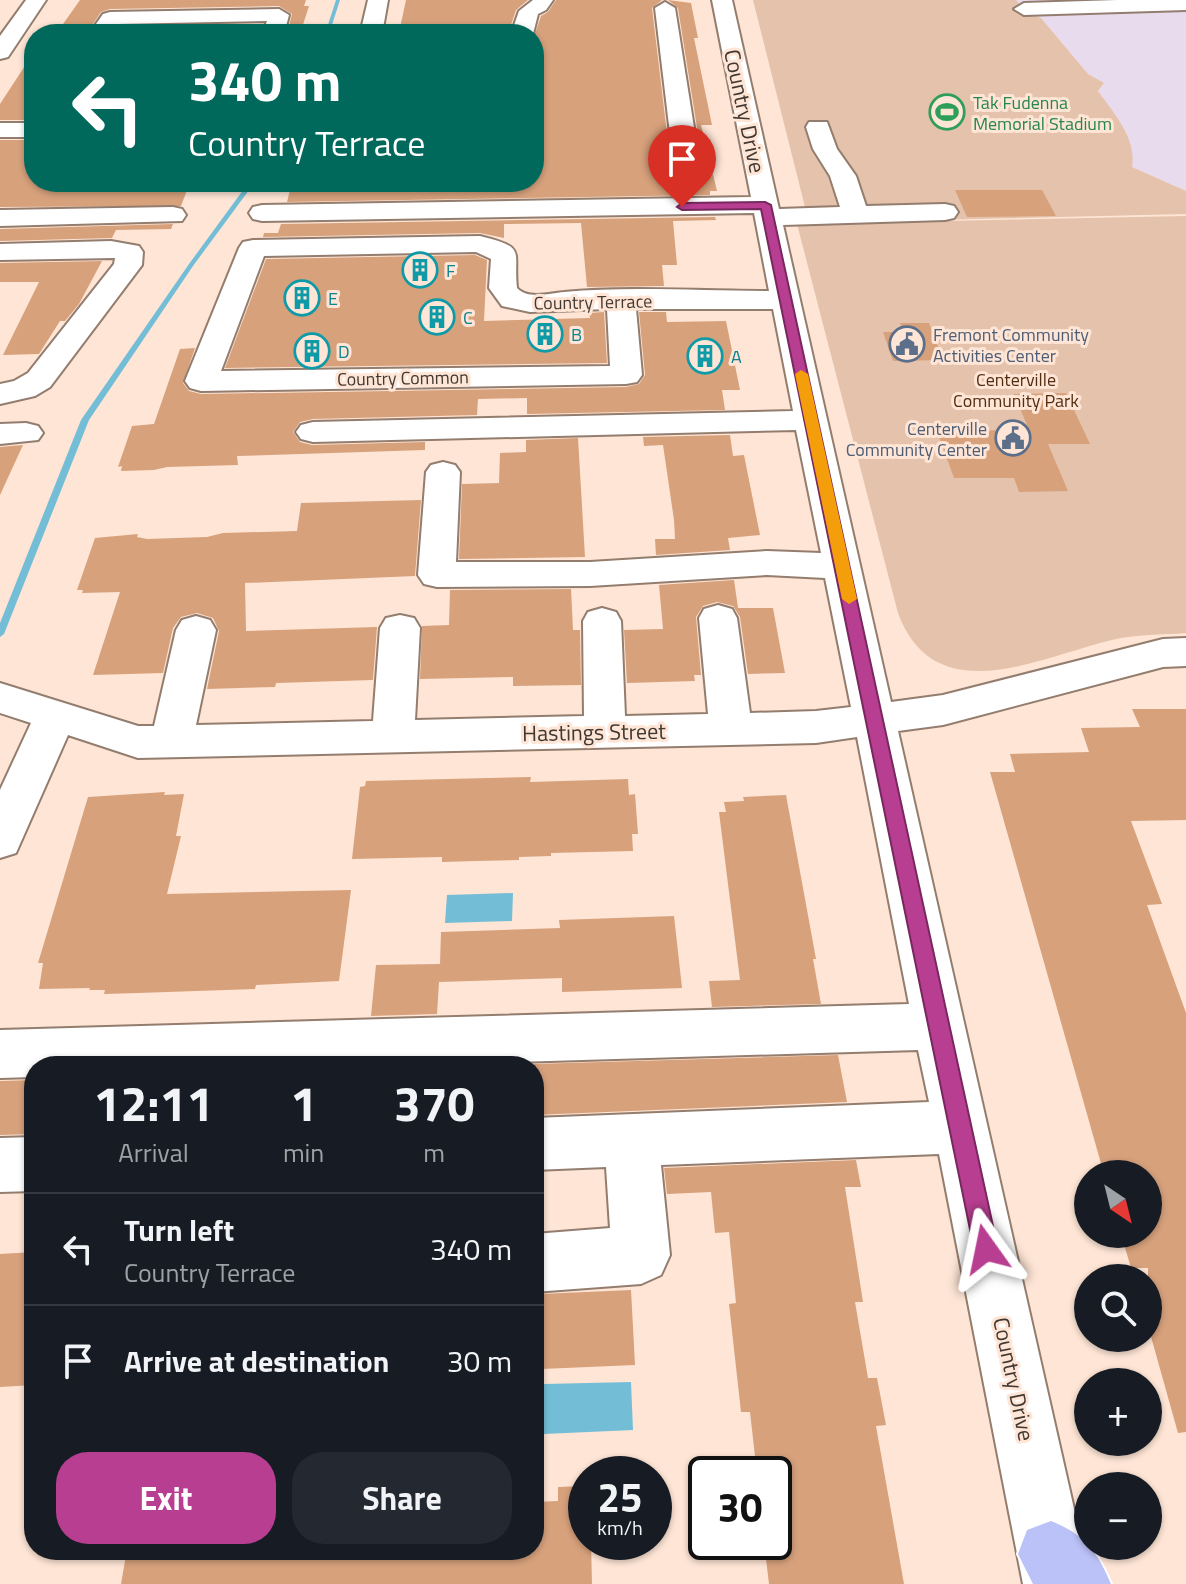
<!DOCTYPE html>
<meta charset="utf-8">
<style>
:root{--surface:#171b24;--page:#242831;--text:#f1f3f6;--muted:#9ea1a6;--line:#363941;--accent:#b83e91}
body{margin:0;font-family:"Titillium Web",sans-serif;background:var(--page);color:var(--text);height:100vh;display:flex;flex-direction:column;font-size:30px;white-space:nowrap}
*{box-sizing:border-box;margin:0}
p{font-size:26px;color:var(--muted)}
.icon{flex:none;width:44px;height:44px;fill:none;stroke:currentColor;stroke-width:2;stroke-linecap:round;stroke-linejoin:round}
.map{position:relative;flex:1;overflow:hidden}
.panel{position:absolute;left:24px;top:1056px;width:520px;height:504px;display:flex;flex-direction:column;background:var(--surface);border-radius:32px;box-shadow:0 2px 6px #0004}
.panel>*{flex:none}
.top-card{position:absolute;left:24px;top:24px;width:520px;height:168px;border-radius:32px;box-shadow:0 2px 6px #0004;background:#00695c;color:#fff;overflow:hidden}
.needle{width:52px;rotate:145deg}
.buttons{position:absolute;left:1074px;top:1160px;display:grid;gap:16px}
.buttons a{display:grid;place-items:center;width:88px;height:88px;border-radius:50%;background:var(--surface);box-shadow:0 2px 6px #0004;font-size:40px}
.speed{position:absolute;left:568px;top:1456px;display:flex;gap:16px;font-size:40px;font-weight:700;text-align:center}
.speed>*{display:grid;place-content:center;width:104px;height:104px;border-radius:50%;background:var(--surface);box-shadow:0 2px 6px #0004;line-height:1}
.speed small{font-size:20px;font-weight:400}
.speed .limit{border:4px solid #111;border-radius:12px;background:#fff;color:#111}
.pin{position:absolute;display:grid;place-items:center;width:68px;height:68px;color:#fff;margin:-82px -34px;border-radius:50% 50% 50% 0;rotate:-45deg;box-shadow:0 0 8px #0007}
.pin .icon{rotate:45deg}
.me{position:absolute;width:88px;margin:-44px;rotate:348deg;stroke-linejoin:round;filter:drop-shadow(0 0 6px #0008)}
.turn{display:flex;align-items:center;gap:28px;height:168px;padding:0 32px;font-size:36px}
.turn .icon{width:104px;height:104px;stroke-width:2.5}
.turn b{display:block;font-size:56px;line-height:68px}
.eta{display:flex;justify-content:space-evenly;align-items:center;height:136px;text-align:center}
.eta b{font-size:48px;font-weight:700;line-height:56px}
.button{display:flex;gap:16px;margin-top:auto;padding:16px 32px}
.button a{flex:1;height:92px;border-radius:32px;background:var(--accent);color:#fff;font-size:32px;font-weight:700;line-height:92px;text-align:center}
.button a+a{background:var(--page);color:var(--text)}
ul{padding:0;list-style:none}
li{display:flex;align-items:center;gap:24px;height:112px;padding:0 32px;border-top:2px solid var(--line)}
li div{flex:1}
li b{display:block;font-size:30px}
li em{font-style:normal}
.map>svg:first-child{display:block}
</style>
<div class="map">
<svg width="1186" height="1584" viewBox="0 0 1186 1584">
<rect width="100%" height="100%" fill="#fee5d5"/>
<path fill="#e9dbee" d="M 1016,0 L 1186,0 L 1186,191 L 1132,167 L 1127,134 L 1098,91 L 1104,84 L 1088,74 L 1041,18 L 1028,14 Z"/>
<path fill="#e5c2ab" d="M 753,0 L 1016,0 L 1028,14 L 1041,18 L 1088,74 L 1104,83 L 1098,91 C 1114,114 1137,138 1132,167 L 1186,191 L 1186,214 L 809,223 Z
M 1186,216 L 1186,633 C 1162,635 1136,634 1112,640 C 1040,657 935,713 898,613 L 797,224 Z"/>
<path fill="#73bed6" d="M 513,893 L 512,921 L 445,923 L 447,895 Z
M 631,1382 L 633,1430 L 544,1434 L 544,1384 Z"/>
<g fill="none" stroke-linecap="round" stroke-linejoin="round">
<path fill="#73bed6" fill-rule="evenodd" d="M 336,0 L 340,0 L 329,34 L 325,34 Z
M 249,182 L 255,182 L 193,266 L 89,420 L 4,634 L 0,637 L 0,623 L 81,420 L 189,264 Z"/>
</g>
<path fill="#d7a17c" d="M 80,0 L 306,0 L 304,6 L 309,6 L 300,34 L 287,34 L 292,14 L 279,6 L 110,9 L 101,12 L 86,34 L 56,34 Z
M 406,0 L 528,0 L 516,10 L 508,34 L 491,34 L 492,28 L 400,28 Z
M 556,0 L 662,0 L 652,8 L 670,159 L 677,167 L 695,167 L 702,159 L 678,8 L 668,0 L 691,3 L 698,38 L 694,38 L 712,125 L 701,125 L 717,191 L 710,191 L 710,195 L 287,202 L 292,182 L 534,182 L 534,37 L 541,16 L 548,12 Z
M 263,24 L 259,34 L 114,34 L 119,27 Z
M 34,52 L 34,120 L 0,120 L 0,104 Z
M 0,140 L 34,140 L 34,182 L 190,182 L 181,206 L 0,207 Z
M 955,190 L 1042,190 L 1056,216 L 967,217 Z
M 715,217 L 716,220 L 673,221 L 677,265 L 662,265 L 664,286 L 587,287 L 581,223 L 504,224 L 504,238 L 480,233 L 263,237 L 264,233 L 278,233 L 281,224 Z
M 173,224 L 171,229 L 116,230 L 112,238 L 0,241 L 0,229 Z
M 475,255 L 487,260 L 484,321 L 590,318 L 589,313 L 604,312 L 607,363 L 225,368 L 266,259 Z
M 102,261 L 79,304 L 65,321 L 60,321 L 39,354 L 3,355 L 39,282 L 0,282 L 0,263 Z
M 639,312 L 666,312 L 667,322 L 726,321 L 740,390 L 722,390 L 725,410 L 527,414 L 527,398 L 478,399 L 477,415 L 313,419 L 300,422 L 293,432 L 300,442 L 312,445 L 425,442 L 425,450 L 237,456 L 238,465 L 167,467 L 154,470 L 121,471 L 122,466 L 118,467 L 132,426 L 154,424 L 180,349 L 195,348 L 183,383 L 189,391 L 201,394 L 626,387 L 639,384 L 645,375 Z
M 900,323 L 929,323 L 943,360 L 893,361 L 883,332 L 903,332 Z
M 1066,393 L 1090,444 L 1048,444 L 1068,491 L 1019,492 L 1014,478 L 954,478 L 937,431 L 1029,430 L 1014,394 Z
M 730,435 L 733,456 L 744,455 L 760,535 L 728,538 L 730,550 L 656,555 L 655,539 L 675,539 L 674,520 L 663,445 L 644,446 L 643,437 Z
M 578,438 L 585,557 L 459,559 L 462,484 L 499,483 L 500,453 L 526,452 L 526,440 Z
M 23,445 L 0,495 L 0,447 Z
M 421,500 L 415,576 L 245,583 L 246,631 L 377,627 L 373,680 L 276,683 L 275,687 L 207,689 L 219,631 L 213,618 L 197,613 L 181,617 L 173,628 L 163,673 L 93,675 L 120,592 L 82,593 L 83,590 L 77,590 L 95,538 L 138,534 L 137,537 L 147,539 L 207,537 L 223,533 L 297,531 L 301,503 Z
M 734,580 L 738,608 L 773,608 L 785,673 L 748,674 L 740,617 L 733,606 L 717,602 L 703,606 L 696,617 L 701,675 L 694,675 L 695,681 L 627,683 L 624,630 L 663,629 L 659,585 Z
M 571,589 L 573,630 L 580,630 L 581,685 L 513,686 L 513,677 L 420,679 L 422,626 L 449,625 L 450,590 Z
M 1132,709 L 1186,709 L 1186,820 L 1131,821 L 1162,904 L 1147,905 L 1186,1013 L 1186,1432 L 1178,1433 L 1148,1326 L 1148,1268 L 1131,1268 L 1121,1234 L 1148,1234 L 1148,1174 L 1104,1174 L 990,772 L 1015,772 L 1010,754 L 1089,752 L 1081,728 L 1140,727 Z
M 531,777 L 530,782 L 628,779 L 629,795 L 635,794 L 638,834 L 632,834 L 633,851 L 551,853 L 551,856 L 519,857 L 519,860 L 476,861 L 442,862 L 442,857 L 352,859 L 360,787 L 365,786 L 366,781 Z
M 165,792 L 164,795 L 184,794 L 176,836 L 181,836 L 167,894 L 351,890 L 339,981 L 256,985 L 255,989 L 138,993 L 104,994 L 105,990 L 89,990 L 90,988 L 39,989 L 43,963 L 38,963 L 88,797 Z
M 786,795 L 816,959 L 813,959 L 821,1004 L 712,1007 L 709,981 L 740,980 L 719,812 L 726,812 L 724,802 L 744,801 L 743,797 Z
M 674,916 L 682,988 L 562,992 L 562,978 L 439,982 L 437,1014 L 371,1016 L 376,965 L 440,964 L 441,932 L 560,928 L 559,920 Z
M 838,1055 L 847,1102 L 534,1115 L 534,1064 Z
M 34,1080 L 34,1134 L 0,1135 L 0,1081 Z
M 856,1160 L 861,1187 L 845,1187 L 863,1302 L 855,1302 L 868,1378 L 877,1378 L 886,1425 L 876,1426 L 904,1584 L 769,1584 L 764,1542 L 774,1542 L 774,1474 L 757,1474 L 750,1412 L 741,1412 L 729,1304 L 736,1303 L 729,1232 L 715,1233 L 711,1192 L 667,1194 L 664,1168 Z
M 34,1252 L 34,1385 L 0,1387 L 0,1254 Z
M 631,1290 L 635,1365 L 541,1369 L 541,1294 Z
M 583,1486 L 584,1535 L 586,1542 L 591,1542 L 592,1584 L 121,1584 L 126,1555 L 133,1555 L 134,1550 L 534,1550 L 534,1502 L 558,1501 L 558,1487 Z"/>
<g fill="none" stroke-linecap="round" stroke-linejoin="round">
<defs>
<path id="minor" d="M 26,0 L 46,0 L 8,57 L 0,59 L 0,36 Z
M 368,0 L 388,0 L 382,34 L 360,34 Z
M 533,0 L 553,0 L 546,10 L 538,14 L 533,34 L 511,34 L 519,11 Z
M 712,0 L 732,0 L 779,209 L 840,207 L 830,176 L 813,149 L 806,127 L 809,122 L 827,122 L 837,149 L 856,176 L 866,206 L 945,204 L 954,206 L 958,212 L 954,218 L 945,220 L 783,225 L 891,702 L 943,695 L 1163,639 L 1186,638 L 1186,666 L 1163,667 L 943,725 L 898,731 L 1091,1584 L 1023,1584 L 939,1154 L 661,1165 L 670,1255 L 661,1275 L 641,1284 L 534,1292 L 534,1234 L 610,1228 L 606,1167 L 534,1170 L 534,1118 L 929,1102 L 918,1050 L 383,1066 L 34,1066 L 34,1077 L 0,1078 L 0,1030 L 909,1004 L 857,737 L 816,743 L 138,758 L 68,735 L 16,853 L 0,858 L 0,790 L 31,723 L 0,713 L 0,683 L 138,726 L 154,726 L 176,630 L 182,620 L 196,616 L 210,620 L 216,630 L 196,725 L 373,721 L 380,628 L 386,618 L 400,615 L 414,618 L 420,628 L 415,720 L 584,716 L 583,621 L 588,612 L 602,608 L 616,612 L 621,621 L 625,716 L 708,714 L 699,618 L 704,609 L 718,605 L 732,609 L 737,618 L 750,713 L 816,711 L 851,707 L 825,578 L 767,575 L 590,586 L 437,587 L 424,584 L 418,575 L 426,472 L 431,465 L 443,462 L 455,465 L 460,472 L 456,562 L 590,562 L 767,551 L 821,553 L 796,430 L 313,442 L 301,439 L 296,432 L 301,425 L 313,422 L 793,411 L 773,309 L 636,309 L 642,375 L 637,382 L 626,384 L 201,391 L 190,388 L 185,381 L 239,248 L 243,242 L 253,240 L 480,236 C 528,248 513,250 517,288 C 528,300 550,293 564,292 C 628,286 704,291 769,291 L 754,213 L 262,221 L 253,219 L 249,213 L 253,207 L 262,205 L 751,197 ZM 476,252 L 491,259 L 489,288 L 502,306 L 530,312 L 607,309 L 610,366 L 221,371 L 264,256 Z
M 1117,0 L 1186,0 L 1186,10 L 1024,15 L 1014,9 L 1024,3 Z
M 665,2 L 675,8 L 699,159 L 695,164 L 677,164 L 673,159 L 655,8 Z
M 279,9 L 289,15 L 284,34 L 262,34 L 267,21 L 117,24 L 111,34 L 89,34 L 103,14 L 110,12 Z
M 0,123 L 34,123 L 34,137 L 0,137 Z
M 173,207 L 182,209 L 186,215 L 182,221 L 0,226 L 0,210 Z
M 111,241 L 139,246 L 143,252 L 142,265 L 50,387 L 35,396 L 0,404 L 0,384 L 14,381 L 28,373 L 114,264 L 115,258 L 0,260 L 0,244 Z
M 26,423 L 38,426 L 43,433 L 38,440 L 0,444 L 0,424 Z
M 34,1137 L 34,1191 L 0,1192 L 0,1138 Z"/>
<path id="major" d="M 1051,1521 C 1084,1534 1097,1551 1111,1584 L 1033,1584 L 1018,1554 L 1027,1530 Z"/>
</defs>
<use href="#minor" stroke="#937d6e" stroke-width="4"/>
<use href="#major" stroke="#fff" stroke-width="4"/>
<use href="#minor" fill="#fff" fill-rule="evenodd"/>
<use href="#major" fill="#bbc2f7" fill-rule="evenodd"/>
</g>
<path fill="#b83e91" stroke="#78285e" stroke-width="2" d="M 765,202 L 771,205 L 998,1249 L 995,1257 L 986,1261 L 978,1257 L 974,1249 L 761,209 L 682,210 L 677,207 L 682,203 Z"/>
<path fill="#f59e0b" d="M 801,370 L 808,374 L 857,599 L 849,604 L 842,599 L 795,374 Z"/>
<defs>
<symbol id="stadium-ring" viewBox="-11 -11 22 22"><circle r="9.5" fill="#fee5d5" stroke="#2e9e5b" stroke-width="1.5"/><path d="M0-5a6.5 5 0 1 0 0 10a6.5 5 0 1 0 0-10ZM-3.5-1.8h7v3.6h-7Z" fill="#2e9e5b"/></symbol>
<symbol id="building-ring" viewBox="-11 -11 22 22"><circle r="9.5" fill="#fee5d5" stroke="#0f9aa8" stroke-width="1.5"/><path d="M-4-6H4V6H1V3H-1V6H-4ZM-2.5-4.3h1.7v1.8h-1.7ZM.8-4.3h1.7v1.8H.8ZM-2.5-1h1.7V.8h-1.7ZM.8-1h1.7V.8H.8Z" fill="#0f9aa8"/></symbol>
<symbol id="civic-ring" viewBox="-11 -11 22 22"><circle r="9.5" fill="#fee5d5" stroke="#5c6f8a" stroke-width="1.5"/><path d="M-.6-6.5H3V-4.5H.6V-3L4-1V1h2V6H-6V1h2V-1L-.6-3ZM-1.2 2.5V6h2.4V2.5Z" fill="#5c6f8a"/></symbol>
</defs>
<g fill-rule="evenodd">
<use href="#stadium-ring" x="927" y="92" width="40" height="40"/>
<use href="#building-ring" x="400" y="250" width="40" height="40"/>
<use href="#building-ring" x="282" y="278" width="40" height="40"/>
<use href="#building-ring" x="417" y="297" width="40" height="40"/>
<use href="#building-ring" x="525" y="314" width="40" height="40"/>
<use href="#civic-ring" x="887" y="324" width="40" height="40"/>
<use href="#building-ring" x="292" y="331" width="40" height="40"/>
<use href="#building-ring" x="685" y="336" width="40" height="40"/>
<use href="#civic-ring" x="993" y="418" width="40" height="40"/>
</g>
<g text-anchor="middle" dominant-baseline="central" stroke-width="6" stroke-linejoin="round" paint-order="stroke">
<g font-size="18" fill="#27864d" stroke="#fee5d5" text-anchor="start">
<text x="973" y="102">Tak Fudenna<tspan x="973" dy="21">Memorial Stadium</tspan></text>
</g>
<g font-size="18" fill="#0d838f" stroke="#fee5d5" text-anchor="start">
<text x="446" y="270">F</text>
<text x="328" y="298">E</text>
<text x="463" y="317">C</text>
<text x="571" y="334">B</text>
<text x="338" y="351">D</text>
<text x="731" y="356">A</text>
</g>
<g font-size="18" fill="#413832" stroke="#fee5d5">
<text transform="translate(593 302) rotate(-1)">Country Terrace</text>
<text transform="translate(403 378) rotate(-1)">Country Common</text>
</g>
<g font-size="18" fill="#4e5e75" stroke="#fee5d5" text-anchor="start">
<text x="933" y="334">Fremont Community<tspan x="933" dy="21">Activities Center</tspan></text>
<text x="987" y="428" text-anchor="end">Centerville<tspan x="987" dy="21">Community Center</tspan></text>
</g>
<g font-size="18" fill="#532e12" stroke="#fee5d5">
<text x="1016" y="379">Centerville<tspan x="1016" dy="21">Community Park</tspan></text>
</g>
<g font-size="22" fill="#413832" stroke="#fee5d5">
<text transform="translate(745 111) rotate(78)">Country Drive</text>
<text transform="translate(594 732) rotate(-1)">Hastings Street</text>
<text transform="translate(1014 1379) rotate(78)">Country Drive</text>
</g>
</g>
</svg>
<div class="buttons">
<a><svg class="needle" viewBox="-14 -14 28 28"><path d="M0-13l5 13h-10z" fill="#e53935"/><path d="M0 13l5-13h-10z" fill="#9ea1a6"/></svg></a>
<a><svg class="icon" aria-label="search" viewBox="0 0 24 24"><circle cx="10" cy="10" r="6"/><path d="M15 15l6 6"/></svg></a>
<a>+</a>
<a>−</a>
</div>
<div class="speed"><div>25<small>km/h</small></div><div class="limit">30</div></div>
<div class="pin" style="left:682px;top:207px;background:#d93025"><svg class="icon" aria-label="arrive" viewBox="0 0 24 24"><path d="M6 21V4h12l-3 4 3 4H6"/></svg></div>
<svg class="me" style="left:986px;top:1249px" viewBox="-20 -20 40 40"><path d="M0-17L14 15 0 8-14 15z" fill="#b83e91" stroke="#fff" stroke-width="4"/></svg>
<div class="top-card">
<div class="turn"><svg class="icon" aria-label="left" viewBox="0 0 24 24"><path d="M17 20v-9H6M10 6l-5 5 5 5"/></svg><div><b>340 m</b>Country Terrace</div></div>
</div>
<section class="panel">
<div class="eta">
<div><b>12:11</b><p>Arrival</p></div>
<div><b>1</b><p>min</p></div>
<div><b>370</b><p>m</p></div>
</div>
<ul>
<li><svg class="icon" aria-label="left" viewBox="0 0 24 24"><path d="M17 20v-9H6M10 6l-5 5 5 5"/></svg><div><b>Turn left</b><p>Country Terrace</p></div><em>340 m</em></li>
<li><svg class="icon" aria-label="arrive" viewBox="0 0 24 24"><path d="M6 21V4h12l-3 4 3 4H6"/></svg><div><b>Arrive at destination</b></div><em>30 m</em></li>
</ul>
<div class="button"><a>Exit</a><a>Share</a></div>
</section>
</div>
